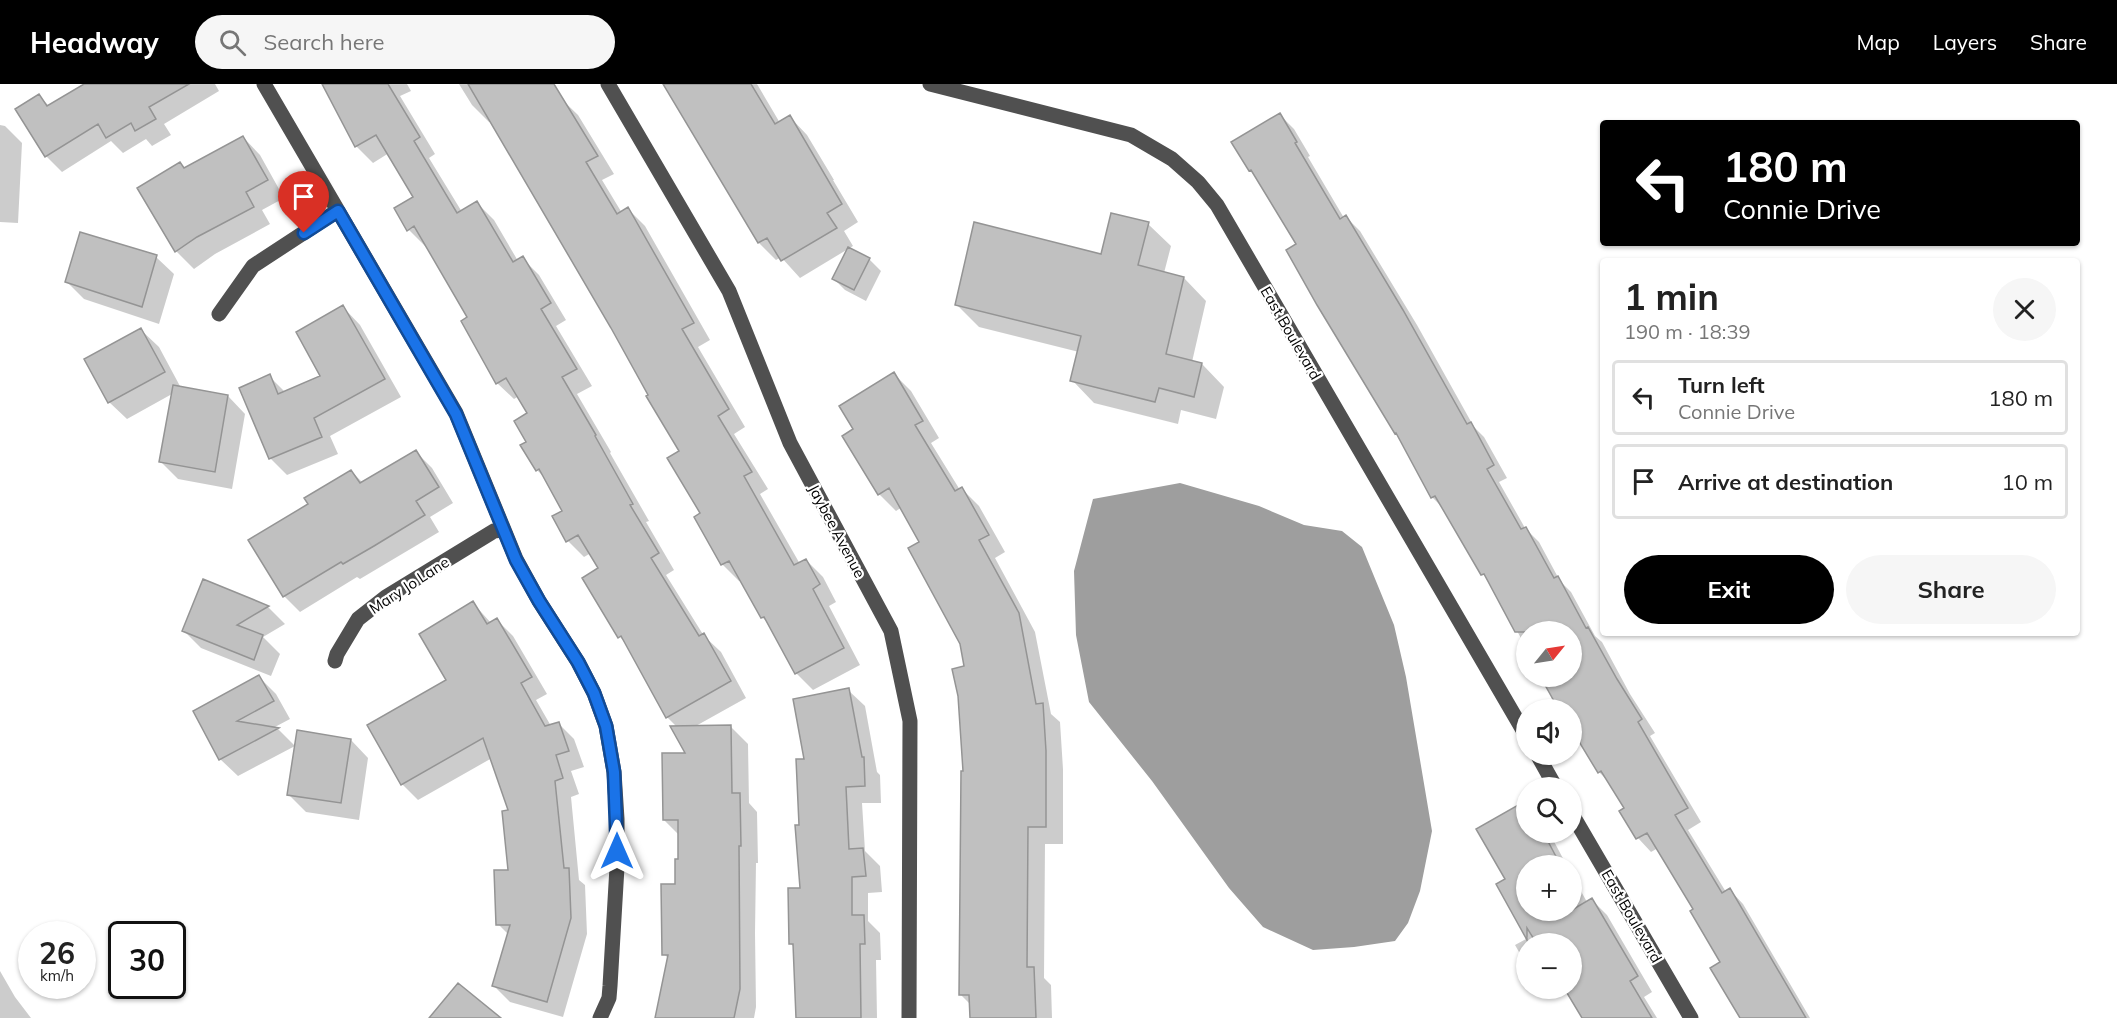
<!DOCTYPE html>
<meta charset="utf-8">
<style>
:root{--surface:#fff;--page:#f6f6f6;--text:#222;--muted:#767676;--line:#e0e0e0;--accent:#000}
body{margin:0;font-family:Mulish,sans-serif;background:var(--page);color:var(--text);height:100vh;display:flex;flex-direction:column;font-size:22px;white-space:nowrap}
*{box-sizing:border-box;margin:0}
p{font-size:20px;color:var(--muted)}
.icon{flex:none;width:33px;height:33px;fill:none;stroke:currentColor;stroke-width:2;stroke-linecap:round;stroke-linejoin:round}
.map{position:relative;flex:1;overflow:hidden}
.drawer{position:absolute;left:1600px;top:174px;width:480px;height:378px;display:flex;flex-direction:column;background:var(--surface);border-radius:6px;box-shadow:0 2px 4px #0004}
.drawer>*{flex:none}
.hud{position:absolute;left:1600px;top:36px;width:480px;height:126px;border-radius:6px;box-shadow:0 2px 4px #0004;background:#000;color:#fff;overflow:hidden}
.needle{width:39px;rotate:60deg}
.buttons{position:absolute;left:1516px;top:537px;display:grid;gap:12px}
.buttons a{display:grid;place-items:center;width:66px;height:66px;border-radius:50%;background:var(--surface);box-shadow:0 2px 4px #0004;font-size:30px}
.speed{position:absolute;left:18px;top:837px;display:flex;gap:12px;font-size:30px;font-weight:700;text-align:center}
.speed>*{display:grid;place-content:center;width:78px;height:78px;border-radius:50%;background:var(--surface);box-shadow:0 2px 4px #0004;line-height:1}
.speed small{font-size:15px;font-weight:400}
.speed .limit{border:3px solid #111;border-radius:9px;background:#fff;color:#111}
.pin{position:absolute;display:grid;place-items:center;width:51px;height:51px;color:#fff;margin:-62px -26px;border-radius:50% 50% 50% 0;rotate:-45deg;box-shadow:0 0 6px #0007}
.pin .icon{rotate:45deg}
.me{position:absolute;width:66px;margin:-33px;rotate:0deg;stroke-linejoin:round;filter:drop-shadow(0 0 4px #0008)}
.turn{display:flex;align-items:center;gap:21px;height:126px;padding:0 24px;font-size:27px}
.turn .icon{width:78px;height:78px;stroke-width:2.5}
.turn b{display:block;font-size:42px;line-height:51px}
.round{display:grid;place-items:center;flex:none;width:63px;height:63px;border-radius:32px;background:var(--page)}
.headline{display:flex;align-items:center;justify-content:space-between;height:102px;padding:0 24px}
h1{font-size:36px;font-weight:700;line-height:45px}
.cta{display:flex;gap:12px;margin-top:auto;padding:12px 24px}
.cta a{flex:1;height:69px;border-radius:36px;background:var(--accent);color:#fff;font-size:24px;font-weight:700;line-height:69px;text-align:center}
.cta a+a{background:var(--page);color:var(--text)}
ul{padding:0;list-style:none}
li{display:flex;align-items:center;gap:18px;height:75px;margin:0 12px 9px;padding:0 12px;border:3px solid var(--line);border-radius:6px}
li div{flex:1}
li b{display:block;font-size:22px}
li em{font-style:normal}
header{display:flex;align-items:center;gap:36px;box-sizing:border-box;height:84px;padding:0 30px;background:var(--accent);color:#fff}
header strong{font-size:28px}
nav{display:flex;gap:33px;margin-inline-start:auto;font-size:21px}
.search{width:420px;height:54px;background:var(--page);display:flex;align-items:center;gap:15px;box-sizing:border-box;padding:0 21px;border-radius:33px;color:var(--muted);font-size:22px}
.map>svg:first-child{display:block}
</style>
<header>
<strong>Headway</strong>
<div class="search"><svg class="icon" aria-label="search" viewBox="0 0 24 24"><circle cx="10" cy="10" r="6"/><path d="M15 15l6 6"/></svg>Search here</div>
<nav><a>Map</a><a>Layers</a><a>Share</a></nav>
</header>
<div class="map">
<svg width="2117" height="934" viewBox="0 0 2117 934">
<rect width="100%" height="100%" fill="#fff"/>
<path fill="#9e9e9e" d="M 1180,399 L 1259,422 L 1304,441 L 1342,447 L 1362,463 L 1394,541 L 1406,593 L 1432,747 L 1420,807 L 1408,839 L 1395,857 L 1354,863 L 1313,866 L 1263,843 L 1229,804 L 1152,697 L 1089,618 L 1076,551 L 1074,487 L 1093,415 Z"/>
<path fill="#0003" d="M 87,0 L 215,0 L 219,7 L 164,40 L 171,51 L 152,62 L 146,55 L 123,69 L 111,57 L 62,88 L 46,72 L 39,12 L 49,22 Z
M 323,0 L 407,0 L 411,7 L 400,12 L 435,70 L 429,74 L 462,128 L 477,119 L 494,136 L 518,177 L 522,174 L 539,191 L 566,236 L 556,242 L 592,302 L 577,310 L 611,368 L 610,369 L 649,437 L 646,438 L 674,486 L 666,491 L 704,552 L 721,568 L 746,614 L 694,643 L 731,643 L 748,660 L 749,719 L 757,728 L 758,779 L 756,779 L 755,849 L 756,923 L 754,934 L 659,934 L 669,875 L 664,870 L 680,777 L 679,751 L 664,736 L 688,671 L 678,644 L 667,633 L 628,562 L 620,553 L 584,494 L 600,484 L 591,469 L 584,473 L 568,457 L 564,427 L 547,396 L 537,386 L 528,359 L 530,330 L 519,312 L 514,315 L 497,299 L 469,233 L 427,161 L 425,162 L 409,146 L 415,113 L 389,69 L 373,79 L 356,62 Z
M 459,0 L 546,0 L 578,31 L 614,90 L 602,96 L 622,129 L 628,125 L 645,142 L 710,256 L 698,263 L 745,343 L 734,350 L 768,405 L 760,410 L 800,480 L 806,476 L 823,493 L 836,518 L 829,522 L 860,581 L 813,606 L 796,589 L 770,541 L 762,533 L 741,496 L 739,497 L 722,480 L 681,367 L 612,243 L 491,37 L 489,38 L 472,21 Z
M 666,0 L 757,0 L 780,39 L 790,33 L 807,51 L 834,96 L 833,96 L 858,138 L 844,147 L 853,162 L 800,194 L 781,173 L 776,176 L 759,159 Z
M 1280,31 L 1294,45 L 1310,72 L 1308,73 L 1344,134 L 1346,133 L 1360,147 L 1417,241 L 1474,343 L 1484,353 L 1507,394 L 1499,398 L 1525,444 L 1539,458 L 1560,497 L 1571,508 L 1595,552 L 1602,558 L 1630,610 L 1655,649 L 1650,652 L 1701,738 L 1688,746 L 1726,808 L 1730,806 L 1743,820 L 1810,934 L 1742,934 L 1722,879 L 1695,825 L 1658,764 L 1651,768 L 1638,754 L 1621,728 L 1626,725 L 1611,700 L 1599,688 L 1572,643 L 1572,548 L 1527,548 L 1527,565 L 1489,496 L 1483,490 L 1445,426 L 1432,413 L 1401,354 L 1396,350 L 1288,166 L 1298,161 L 1257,94 L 1250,86 Z
M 0,41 L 5,42 L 22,59 L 18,139 L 0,138 Z
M 243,53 L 260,71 L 284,114 L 262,126 L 270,140 L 215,170 L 194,185 L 177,168 L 139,105 L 180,80 L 185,85 Z
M 1148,140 L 1171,162 L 1164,189 L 1184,194 L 1206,217 L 1192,278 L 1202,280 L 1224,303 L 1216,335 L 1181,326 L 1178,340 L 1094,319 L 1072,296 L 1079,268 L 979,243 L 956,220 L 1102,172 Z
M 81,150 L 156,173 L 174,190 L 159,240 L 84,215 L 67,198 Z
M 869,175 L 881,187 L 866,217 L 845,206 L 834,195 Z
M 343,223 L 360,241 L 401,313 L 330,352 L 338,370 L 287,391 L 270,374 L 269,292 L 286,309 L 322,293 Z
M 141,246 L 159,263 L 181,304 L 228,312 L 245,330 L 232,405 L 178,395 L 161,378 L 172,310 L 127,335 L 109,318 Z
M 894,290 L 911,307 L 939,354 L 931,359 L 960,406 L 962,405 L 979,422 L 1005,468 L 995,474 L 1035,548 L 1051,630 L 1060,638 L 1063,685 L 1063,760 L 1045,760 L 1044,894 L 1051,901 L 1052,934 L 971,934 L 971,921 L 961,911 L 966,583 L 962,559 L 922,458 L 902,423 L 896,427 L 879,410 L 855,346 Z
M 416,368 L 432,384 L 453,419 L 430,433 L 439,448 L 360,495 L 357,493 L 300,528 L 284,512 L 310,421 L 351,387 L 363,399 Z
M 204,497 L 268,523 L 285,540 L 263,553 L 280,570 L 271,592 L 201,564 L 184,547 Z
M 473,519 L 491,539 L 497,536 L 513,552 L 547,610 L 536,616 L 551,642 L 558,639 L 574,655 L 584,683 L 571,687 L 579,710 L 571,713 L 579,796 L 585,801 L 587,850 L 563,933 L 510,918 L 494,902 L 509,851 L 498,840 L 510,787 L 510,728 L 492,674 L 418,716 L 402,700 L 448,597 Z
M 259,593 L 276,610 L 290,635 L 273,644 L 278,645 L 295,662 L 238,692 L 220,675 L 195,627 Z
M 848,606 L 865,622 L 877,688 L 880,691 L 881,719 L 862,719 L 865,767 L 880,782 L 882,808 L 868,809 L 868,837 L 880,849 L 881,876 L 876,876 L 877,934 L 796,934 L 795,864 L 791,860 L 801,806 L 801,742 L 806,676 Z
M 351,656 L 368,674 L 359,736 L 306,728 L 288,710 Z
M 1527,720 L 1527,748 L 1549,748 L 1567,782 L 1527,782 L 1527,826 L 1572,826 L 1572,791 L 1587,818 L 1592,816 L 1607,831 L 1652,908 L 1644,913 L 1657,934 L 1584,934 L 1572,904 L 1572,860 L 1527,860 L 1527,882 L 1515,861 L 1528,854 L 1500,804 L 1510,800 Z
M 0,887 L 15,913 L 31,934 L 0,934 Z"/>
<path fill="#c0c0c0" stroke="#949494" stroke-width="1.5" d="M 84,0 L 189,0 L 149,23 L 156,35 L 135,47 L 131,39 L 106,54 L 98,40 L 45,73 L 15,25 L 39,10 L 47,22 Z
M 322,0 L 388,0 L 420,53 L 414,57 L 457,129 L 477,117 L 513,178 L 523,172 L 551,219 L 541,225 L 577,285 L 562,293 L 596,351 L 595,352 L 633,420 L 630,421 L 659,469 L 651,474 L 699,552 L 704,549 L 731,597 L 666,634 L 621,552 L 618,554 L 582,494 L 598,484 L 578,451 L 566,458 L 552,432 L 562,427 L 539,385 L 536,387 L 520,361 L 526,358 L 514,337 L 527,329 L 506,294 L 496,300 L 461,237 L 467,233 L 414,142 L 407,147 L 394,124 L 413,113 L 376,51 L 355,63 Z
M 468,0 L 554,0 L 598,72 L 586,78 L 617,130 L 628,123 L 694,239 L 682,245 L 729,325 L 718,332 L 752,388 L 744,392 L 794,481 L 806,475 L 820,500 L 813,505 L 844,564 L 795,590 L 764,533 L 761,534 L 729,477 L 721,481 L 694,433 L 700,429 L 667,374 L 679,367 L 646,312 L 648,311 L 611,244 Z
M 663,0 L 751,0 L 775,40 L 790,31 L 842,120 L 827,129 L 837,144 L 781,177 L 767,154 L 758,159 Z
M 1280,29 L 1297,58 L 1295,59 L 1340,135 L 1346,131 L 1403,226 L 1467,340 L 1471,338 L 1494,381 L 1487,385 L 1521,445 L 1526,443 L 1554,494 L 1558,492 L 1586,544 L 1588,543 L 1617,595 L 1642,635 L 1638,638 L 1688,724 L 1675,731 L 1722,809 L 1730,804 L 1806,934 L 1740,934 L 1710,884 L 1720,878 L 1690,827 L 1693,825 L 1647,749 L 1636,755 L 1619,727 L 1624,724 L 1601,687 L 1598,689 L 1572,646 L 1572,626 L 1559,626 L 1540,592 L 1572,592 L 1572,548 L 1515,548 L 1484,490 L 1481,491 L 1435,412 L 1431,414 L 1396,349 L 1395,350 L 1317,221 L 1286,166 L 1296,160 L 1251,86 L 1249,87 L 1231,58 Z
M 243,52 L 268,96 L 246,108 L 254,123 L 197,153 L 175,168 L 137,104 L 180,78 L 184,84 Z
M 1111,129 L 1149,138 L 1138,181 L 1184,193 L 1166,270 L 1202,279 L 1194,313 L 1159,304 L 1155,318 L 1070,297 L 1081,252 L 955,221 L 974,138 L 1101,170 Z
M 80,148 L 157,171 L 142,223 L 65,198 Z
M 848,163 L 870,174 L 854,206 L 832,195 Z
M 343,221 L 385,295 L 314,334 L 322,353 L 269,375 L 239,304 L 270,290 L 278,310 L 320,292 L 296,248 Z
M 141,244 L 165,288 L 108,319 L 84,275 Z
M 894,288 L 923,337 L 915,341 L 955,407 L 962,403 L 989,451 L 979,456 L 1019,529 L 1036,620 L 1043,619 L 1046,667 L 1046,743 L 1028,743 L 1027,883 L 1034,883 L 1036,934 L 970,934 L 969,911 L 959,911 L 961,687 L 963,687 L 958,612 L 952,585 L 964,582 L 960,560 L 908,464 L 919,458 L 889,404 L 878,411 L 842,352 L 853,345 L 839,322 Z
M 173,301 L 228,311 L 215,388 L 159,378 Z
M 416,366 L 439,403 L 416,417 L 425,431 L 374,462 L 343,480 L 341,478 L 283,513 L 248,456 L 308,420 L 304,414 L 351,386 L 360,399 Z
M 203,495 L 269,522 L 237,541 L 263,551 L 254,576 L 182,547 Z
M 473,517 L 487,540 L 497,534 L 532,593 L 521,599 L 545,642 L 559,638 L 569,667 L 556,671 L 563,694 L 555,697 L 564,784 L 569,784 L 571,834 L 547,918 L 492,902 L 510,841 L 496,841 L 494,786 L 508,786 L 502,727 L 508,726 L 483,654 L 401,701 L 367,641 L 446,596 L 419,550 Z
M 259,591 L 274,617 L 237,637 L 279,644 L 219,676 L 193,627 Z
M 849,604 L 862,673 L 864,673 L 865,702 L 846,703 L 849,765 L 863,764 L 866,792 L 852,793 L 852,831 L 864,831 L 865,860 L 860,860 L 861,934 L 796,934 L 793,860 L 789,860 L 788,804 L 800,804 L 795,741 L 799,741 L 796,675 L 804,675 L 793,615 Z
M 731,641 L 732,709 L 740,709 L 741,762 L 739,762 L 740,905 L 734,934 L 655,934 L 668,871 L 662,871 L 661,800 L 675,800 L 675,775 L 678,775 L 678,736 L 663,736 L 662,669 L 685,669 L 670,642 Z
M 297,646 L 351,655 L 341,719 L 287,711 Z
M 1527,716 L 1527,748 L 1543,748 L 1561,782 L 1527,782 L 1527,826 L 1572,826 L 1592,814 L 1638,892 L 1630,897 L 1652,934 L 1582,934 L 1564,904 L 1572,904 L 1572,860 L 1537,860 L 1527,844 L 1527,856 L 1496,800 L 1505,795 L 1476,745 Z
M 458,899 L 501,934 L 429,934 Z"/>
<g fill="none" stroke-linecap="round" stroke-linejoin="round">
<path stroke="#505050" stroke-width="15" d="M 264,0 L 456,329 L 516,475 L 539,517 L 578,578 L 594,609 L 606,642 L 614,688 L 617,735 L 617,783 L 610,902 L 609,914 L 600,934
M 608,0 L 729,207 L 790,359 L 891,547 L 910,637 L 909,934
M 930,0 L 1131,51 L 1172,75 L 1198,98 L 1217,121 L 1527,653
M 219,230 L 253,182 L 337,127
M 335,577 L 337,570 L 358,535 L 386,513 L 494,447 L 502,446
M 1537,670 L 1556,704
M 1572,730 L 1691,934"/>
</g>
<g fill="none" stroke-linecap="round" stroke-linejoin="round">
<defs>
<path id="route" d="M 304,149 L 338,127 L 456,330 L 516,476 L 539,517 L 578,578 L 594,609 L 606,642 L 614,688 L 617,767"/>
</defs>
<use href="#route" stroke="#114b97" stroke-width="15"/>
<use href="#route" stroke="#1a73e8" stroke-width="10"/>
</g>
<g text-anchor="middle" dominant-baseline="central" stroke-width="4.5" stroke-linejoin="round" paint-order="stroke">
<g font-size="15" fill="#000" stroke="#fff">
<text transform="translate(1291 249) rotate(60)">East Boulevard</text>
<text transform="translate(837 447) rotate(62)">Jaybee Avenue</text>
<text transform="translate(409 501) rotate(-33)">Mary Jo Lane</text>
<text transform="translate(1632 832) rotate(60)">East Boulevard</text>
</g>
</g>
</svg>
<div class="buttons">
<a><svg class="needle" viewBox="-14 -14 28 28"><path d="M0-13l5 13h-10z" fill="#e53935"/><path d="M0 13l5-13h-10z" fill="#767676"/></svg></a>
<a><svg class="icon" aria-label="sound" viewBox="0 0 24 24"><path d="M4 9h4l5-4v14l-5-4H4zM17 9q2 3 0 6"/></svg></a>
<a><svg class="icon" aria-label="search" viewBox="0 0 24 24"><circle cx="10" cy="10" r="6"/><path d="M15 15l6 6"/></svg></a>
<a>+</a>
<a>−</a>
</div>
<div class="speed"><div>26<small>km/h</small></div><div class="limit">30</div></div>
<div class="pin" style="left:304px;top:149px;background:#d93025"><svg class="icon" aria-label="arrive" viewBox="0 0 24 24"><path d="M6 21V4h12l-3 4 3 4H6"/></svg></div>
<svg class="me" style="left:617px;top:767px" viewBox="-20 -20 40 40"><path d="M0-17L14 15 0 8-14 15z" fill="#1a73e8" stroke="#fff" stroke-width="4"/></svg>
<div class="hud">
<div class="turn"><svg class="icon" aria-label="left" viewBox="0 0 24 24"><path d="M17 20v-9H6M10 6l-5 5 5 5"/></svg><div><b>180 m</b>Connie Drive</div></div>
</div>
<section class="drawer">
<div class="headline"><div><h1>1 min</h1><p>190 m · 18:39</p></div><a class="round"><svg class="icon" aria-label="close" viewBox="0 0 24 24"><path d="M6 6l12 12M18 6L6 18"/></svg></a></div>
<ul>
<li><svg class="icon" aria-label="left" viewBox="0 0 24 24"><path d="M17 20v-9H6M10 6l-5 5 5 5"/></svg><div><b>Turn left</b><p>Connie Drive</p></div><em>180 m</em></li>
<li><svg class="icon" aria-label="arrive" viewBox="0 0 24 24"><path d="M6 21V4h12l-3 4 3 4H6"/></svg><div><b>Arrive at destination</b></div><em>10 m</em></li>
</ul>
<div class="cta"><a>Exit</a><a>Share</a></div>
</section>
</div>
